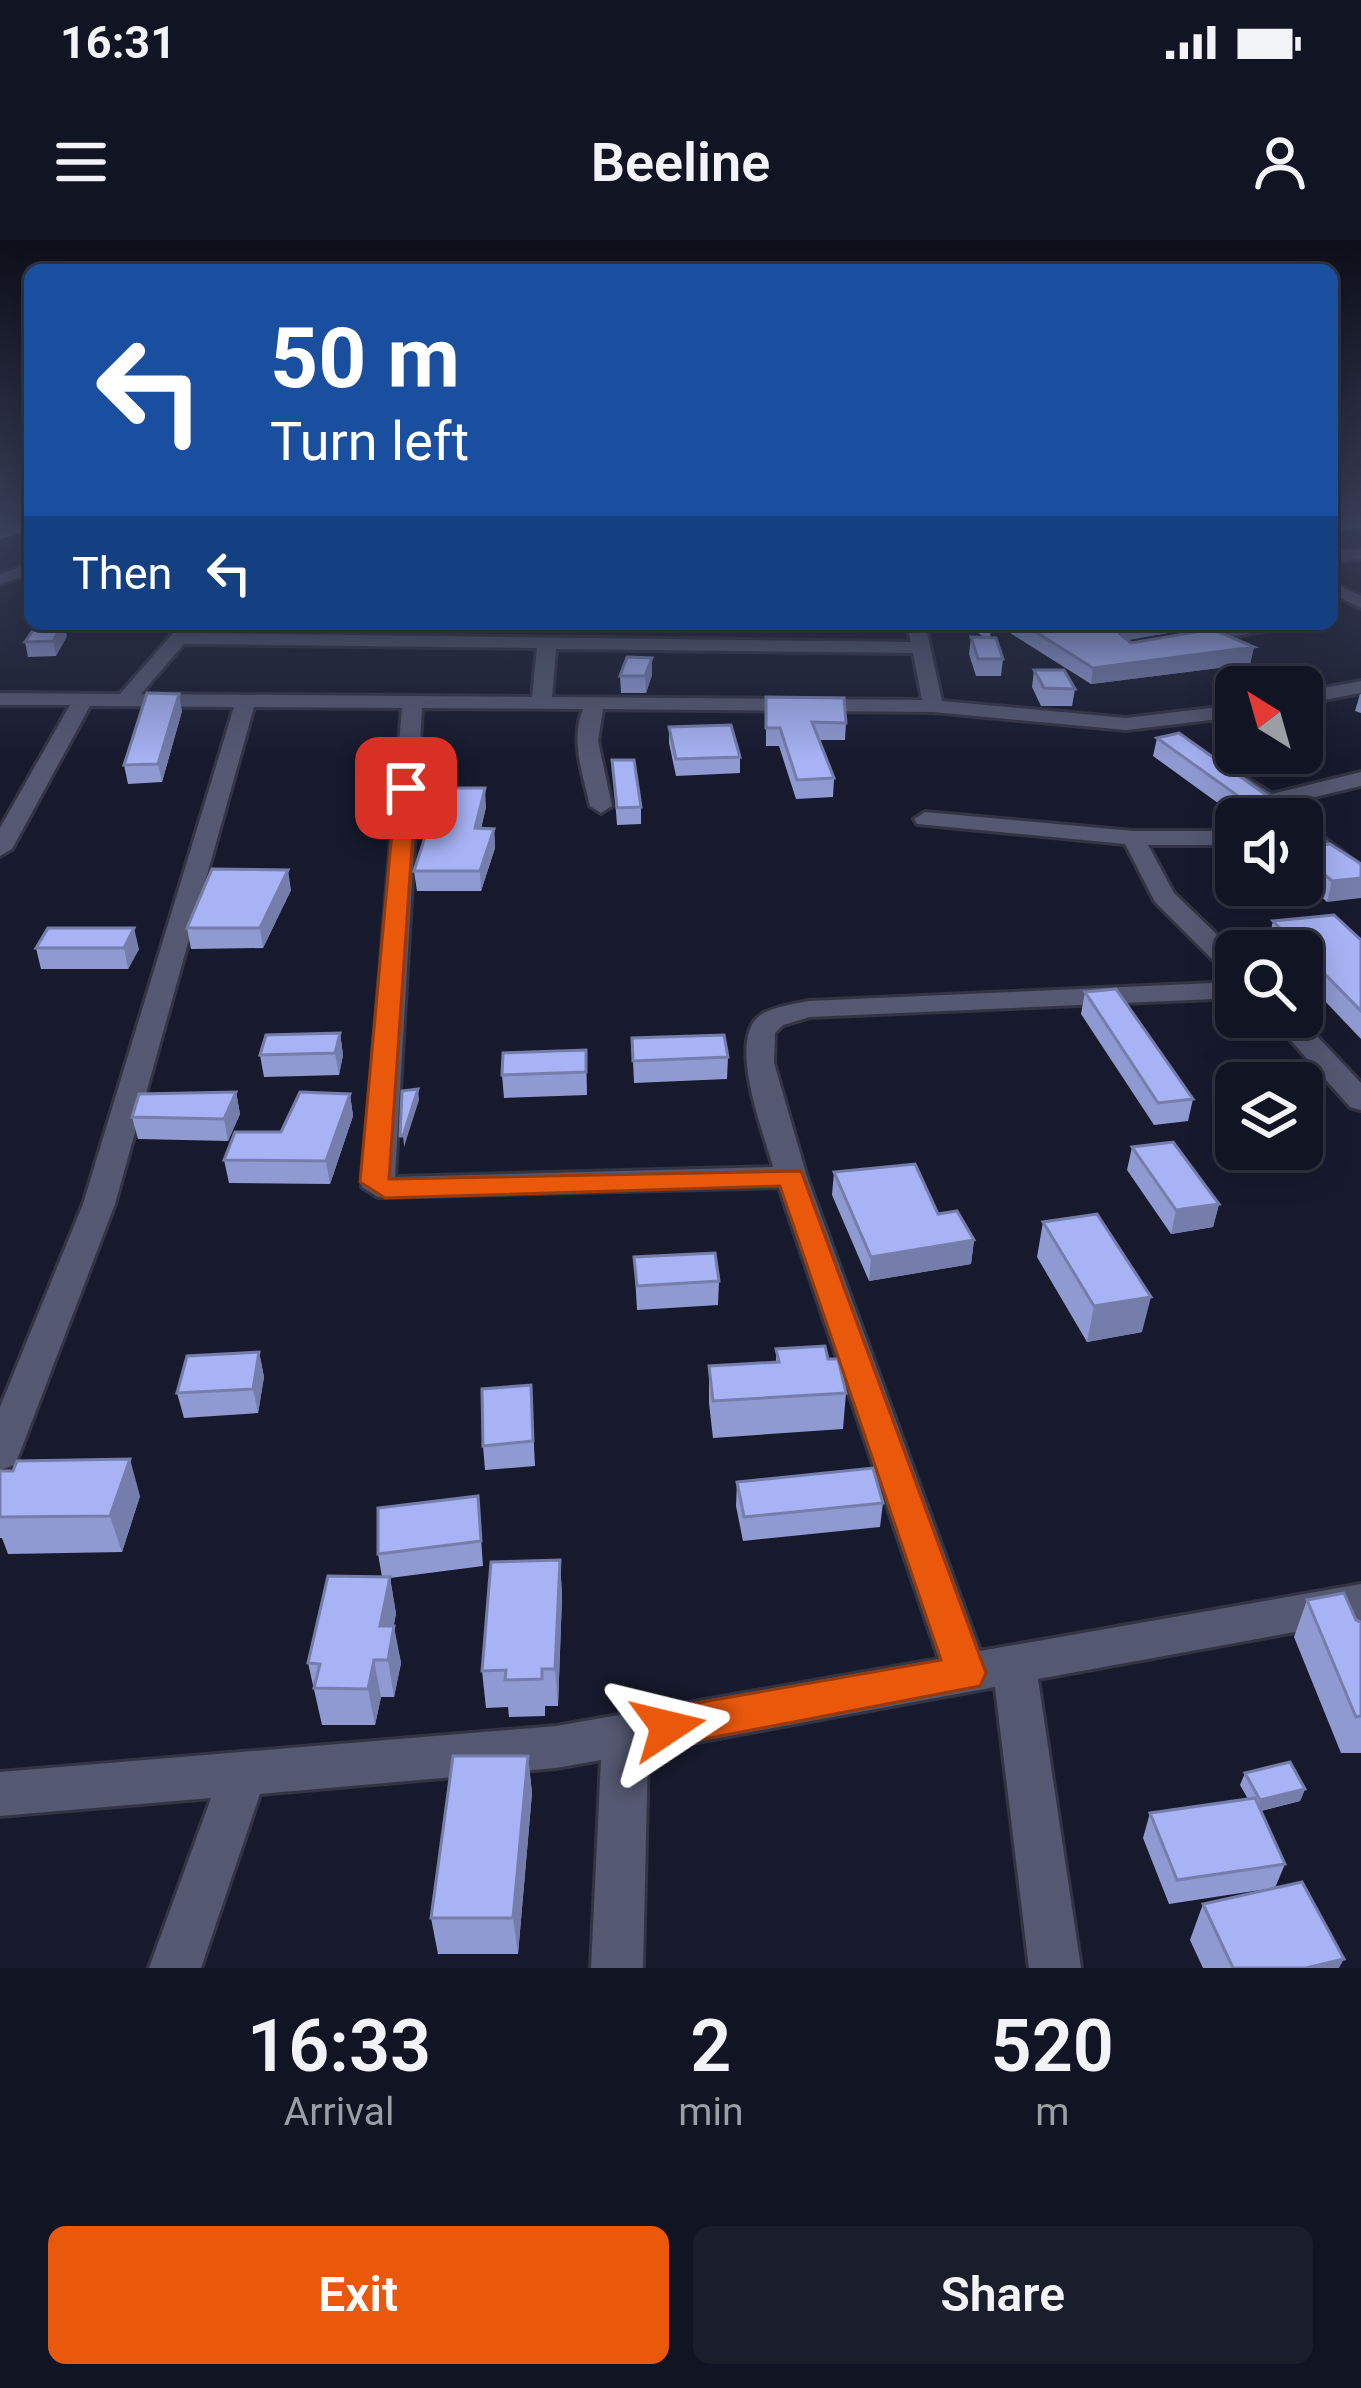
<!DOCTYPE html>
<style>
:root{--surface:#111422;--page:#1a1d2a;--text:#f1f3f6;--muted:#9c9ea5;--line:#303340;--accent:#ea580c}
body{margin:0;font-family:Roboto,sans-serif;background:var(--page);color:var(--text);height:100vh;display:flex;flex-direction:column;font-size:45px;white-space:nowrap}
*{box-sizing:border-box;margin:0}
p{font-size:39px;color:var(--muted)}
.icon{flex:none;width:66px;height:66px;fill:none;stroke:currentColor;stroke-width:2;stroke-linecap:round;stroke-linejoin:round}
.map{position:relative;height:1728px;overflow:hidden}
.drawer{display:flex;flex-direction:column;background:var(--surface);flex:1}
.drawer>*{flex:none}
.top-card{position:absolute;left:24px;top:24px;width:1314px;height:366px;border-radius:18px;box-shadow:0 6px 30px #0003,0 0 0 3px var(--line);background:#1a4fa0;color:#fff;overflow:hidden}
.needle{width:78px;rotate:323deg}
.fabs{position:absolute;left:1215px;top:426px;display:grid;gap:24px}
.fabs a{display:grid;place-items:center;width:108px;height:108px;border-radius:18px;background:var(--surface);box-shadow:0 6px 30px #0003,0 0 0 3px var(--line);font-size:60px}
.pin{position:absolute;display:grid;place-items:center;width:102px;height:102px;color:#fff;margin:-51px;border-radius:24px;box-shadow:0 6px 18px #0006}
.me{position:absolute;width:132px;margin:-66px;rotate:80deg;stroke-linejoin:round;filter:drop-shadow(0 0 9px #0008)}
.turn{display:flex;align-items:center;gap:42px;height:252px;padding:0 48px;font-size:54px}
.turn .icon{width:156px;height:156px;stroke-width:2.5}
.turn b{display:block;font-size:84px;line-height:102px}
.then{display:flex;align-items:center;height:114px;padding:0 48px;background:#0003;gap:24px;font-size:45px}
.eta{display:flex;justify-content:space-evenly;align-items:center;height:204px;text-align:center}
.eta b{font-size:72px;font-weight:600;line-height:84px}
.primary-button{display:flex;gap:24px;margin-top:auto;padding:24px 48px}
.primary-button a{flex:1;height:138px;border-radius:18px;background:var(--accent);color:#fff;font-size:48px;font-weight:600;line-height:138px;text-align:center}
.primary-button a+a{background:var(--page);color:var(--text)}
.status{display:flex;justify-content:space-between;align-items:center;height:84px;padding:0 60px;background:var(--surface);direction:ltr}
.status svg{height:33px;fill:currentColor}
header{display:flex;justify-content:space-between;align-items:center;height:156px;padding:0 48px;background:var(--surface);font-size:54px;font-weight:600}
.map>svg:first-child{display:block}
</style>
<div class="status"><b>16:31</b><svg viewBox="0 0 49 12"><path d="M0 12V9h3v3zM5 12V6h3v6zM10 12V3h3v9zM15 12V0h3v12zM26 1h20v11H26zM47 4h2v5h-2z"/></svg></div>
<header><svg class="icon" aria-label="menu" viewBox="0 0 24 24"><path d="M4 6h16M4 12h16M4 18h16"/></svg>Beeline<svg class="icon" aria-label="person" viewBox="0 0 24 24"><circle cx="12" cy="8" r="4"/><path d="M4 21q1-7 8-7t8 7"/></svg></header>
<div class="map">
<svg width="1361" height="1728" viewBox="0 0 1361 1728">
<rect width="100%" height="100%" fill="#171a2d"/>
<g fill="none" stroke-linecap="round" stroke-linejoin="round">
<defs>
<path id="minor" d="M 1361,309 L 1361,319 L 1332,322 L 1332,312 Z
M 30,324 L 30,334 L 0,344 L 0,334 Z
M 1332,342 L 1361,356 L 1361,368 L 1332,354 Z
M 181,384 L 200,384 L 193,393 L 911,402 L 907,384 L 925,384 L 942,461 L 1126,478 L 1236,465 L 1236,477 L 1126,490 L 933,472 L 603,469 L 598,501 L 612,566 L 601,573 L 590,566 C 583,535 570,500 583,469 L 422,468 L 395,937 L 773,927 C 764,893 725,797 762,774 C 774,767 794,764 808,761 L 1236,742 L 1236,758 L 810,777 L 783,785 L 775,793 L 774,823 L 807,937 L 980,1411 L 1361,1344 L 1361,1380 L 1038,1439 L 1081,1728 L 1029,1728 L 995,1447 L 648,1511 L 643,1728 L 591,1728 L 601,1520 L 556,1528 L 260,1554 L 201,1728 L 149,1728 L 211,1558 L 0,1576 L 0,1532 L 556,1486 L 939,1419 L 779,947 L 378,957 L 362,947 L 402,468 L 254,467 L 115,964 L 19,1215 L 14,1225 L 0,1230 L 0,1167 L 83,964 L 234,467 L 90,466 L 12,609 L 0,616 L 0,588 L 70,465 L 0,465 L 0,453 L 120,454 ZM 184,404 L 537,408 L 532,457 L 141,454 ZM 556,409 L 913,413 L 922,460 L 552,457 Z
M 1257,384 L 1300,384 L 1184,406 L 1175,401 Z
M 1361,441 L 1361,453 L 1302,464 L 1302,452 Z
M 1236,531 L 1272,554 L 1361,532 L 1361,546 L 1285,564 L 1302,579 L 1277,579 L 1228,543 L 1228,533 Z
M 925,572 L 1133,591 L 1236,591 L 1236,605 L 1148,605 L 1174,653 L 1236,713 L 1236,736 L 1227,734 L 1155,662 L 1125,604 L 917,584 L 914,579 Z
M 1302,581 L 1361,626 L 1361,645 L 1302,600 Z
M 1270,777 L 1299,777 L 1361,843 L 1361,870 L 1350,867 Z"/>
</defs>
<use href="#minor" stroke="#323343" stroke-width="6"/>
<use href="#minor" fill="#545870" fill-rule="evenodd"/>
</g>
<path fill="#909ad2" d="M 469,384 L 495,384 L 492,392 L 470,392 Z
M 964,384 L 991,384 L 990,398 L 1003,419 L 1001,436 L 976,436 L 969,414 L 971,397 L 984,397 Z
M 996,384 L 1182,384 L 1180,391 L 1128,400 L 1131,403 L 1254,407 L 1250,424 L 1091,444 Z
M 67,396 L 56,416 L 28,417 L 25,402 Z
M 1034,430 L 1075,449 L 1072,466 L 1041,466 L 1032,447 Z
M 652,435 L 646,453 L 621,453 L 620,436 Z
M 1360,454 L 1361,454 L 1361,473 L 1355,471 Z
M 766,457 L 846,483 L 845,500 L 819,500 L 834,538 L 833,557 L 796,559 L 779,506 L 766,506 Z
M 182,471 L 162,542 L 128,544 L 124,525 Z
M 669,487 L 740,517 L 740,533 L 676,536 L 669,503 Z
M 1179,493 L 1265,576 L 1240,579 L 1153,516 L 1157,498 Z
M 612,520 L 641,567 L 641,584 L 617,585 Z
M 486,567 L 481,589 L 494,589 L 495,608 L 481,651 L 417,651 L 414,631 Z
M 1302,607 L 1361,624 L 1327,662 L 1302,639 Z
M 291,650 L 263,708 L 191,709 L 187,688 Z
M 1273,681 L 1361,700 L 1361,799 L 1302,737 L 1302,711 L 1277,711 L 1268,702 Z
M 36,708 L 139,709 L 128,729 L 41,729 Z
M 1085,752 L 1193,859 L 1188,881 L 1154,885 L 1081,774 Z
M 340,793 L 343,815 L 339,835 L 264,837 L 260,815 Z
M 632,798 L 728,817 L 727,839 L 634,843 Z
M 586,810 L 587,855 L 504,858 L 502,835 Z
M 236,852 L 240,874 L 228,901 L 138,899 L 132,877 Z
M 350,854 L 353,876 L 330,944 L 229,943 L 224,920 L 281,892 Z
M 1132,907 L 1219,964 L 1213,987 L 1171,994 L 1127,930 Z
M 834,932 L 938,974 L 974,1000 L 971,1024 L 869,1041 L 832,955 Z
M 1043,982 L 1142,1092 L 1087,1102 L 1037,1017 Z
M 634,1017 L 719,1041 L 718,1065 L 637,1070 Z
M 776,1109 L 828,1119 L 846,1153 L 843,1189 L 713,1198 L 709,1163 L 709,1126 L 776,1122 Z
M 259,1112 L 264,1137 L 258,1173 L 184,1178 L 177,1153 Z
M 531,1145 L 535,1226 L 485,1230 L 483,1206 Z
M 0,1231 L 140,1256 L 122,1312 L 8,1314 L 2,1298 L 0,1298 Z
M 737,1242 L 883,1263 L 880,1287 L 743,1301 L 736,1266 Z
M 478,1256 L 483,1326 L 390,1338 L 396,1374 L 393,1386 L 401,1423 L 394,1457 L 381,1457 L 375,1485 L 322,1485 L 308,1423 L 382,1337 L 378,1314 Z
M 560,1320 L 562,1357 L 558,1466 L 545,1466 L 545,1476 L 509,1477 L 508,1467 L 486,1468 L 482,1431 Z
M 1307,1360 L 1361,1382 L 1361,1513 L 1341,1513 L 1294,1397 Z
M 528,1516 L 532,1553 L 518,1714 L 438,1714 L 431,1678 Z
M 1245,1533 L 1305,1549 L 1300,1561 L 1261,1571 L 1285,1624 L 1275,1648 L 1339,1728 L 1203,1728 L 1190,1700 L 1203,1664 L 1273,1648 L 1169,1664 L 1143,1598 L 1150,1573 L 1248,1559 L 1240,1545 Z"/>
<path fill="#757dab" d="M 22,280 L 30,280 L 30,291 L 0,299 L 0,286 Z
M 1332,280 L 1361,280 L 1361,288 L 1332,292 Z
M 63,384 L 64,384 L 67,396 L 56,416 L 53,401 Z
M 1131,384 L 1182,384 L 1180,391 L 1129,399 L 1118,410 L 1120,394 Z
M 1254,407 L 1250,424 L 1091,444 L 1093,428 Z
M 652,418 L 652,435 L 646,453 L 645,436 Z
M 179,454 L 182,471 L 162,542 L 158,524 Z
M 485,548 L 486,567 L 476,608 L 475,588 Z
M 1269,557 L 1265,576 L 1241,579 L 1245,561 Z
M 494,589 L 495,608 L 481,651 L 480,631 Z
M 288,630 L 291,650 L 263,708 L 260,688 Z
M 1361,638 L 1361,658 L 1327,662 L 1332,641 Z
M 134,688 L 139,709 L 128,729 L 124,708 Z
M 340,793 L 343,815 L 339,835 L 335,813 Z
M 418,849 L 419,860 L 404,907 L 403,896 Z
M 236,852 L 240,874 L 228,901 L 224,879 Z
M 350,854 L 353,876 L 330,944 L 326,921 Z
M 1219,964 L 1213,987 L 1171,994 L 1176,970 Z
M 974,1000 L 971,1024 L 869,1041 L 871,1017 Z
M 1151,1057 L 1142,1092 L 1087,1102 L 1094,1066 Z
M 259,1112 L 264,1137 L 258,1173 L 253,1149 Z
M 130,1219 L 140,1256 L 122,1312 L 110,1276 Z
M 560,1320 L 562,1357 L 558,1466 L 555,1429 Z
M 390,1337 L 396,1374 L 387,1423 L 380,1386 Z
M 394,1386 L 401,1423 L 394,1457 L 388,1420 Z
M 374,1420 L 381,1457 L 375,1485 L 368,1449 Z
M 528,1516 L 532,1553 L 518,1714 L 513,1678 Z
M 1305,1549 L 1300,1561 L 1256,1572 L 1260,1560 Z
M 1344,1719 L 1339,1728 L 1306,1728 Z"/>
<path fill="#a7b3f4" stroke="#757dab" stroke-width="3" d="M 4,280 L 22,280 L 0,286 L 0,282 Z
M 37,384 L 63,384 L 53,401 L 25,402 Z
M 1023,384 L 1131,384 L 1120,394 L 1131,403 L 1212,389 L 1254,407 L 1093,428 Z
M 971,397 L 996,398 L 1003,419 L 978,419 Z
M 627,417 L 652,418 L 645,436 L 620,436 Z
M 1034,430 L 1064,430 L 1075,449 L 1044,448 Z
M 147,453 L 179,454 L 158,524 L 124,525 Z
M 766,457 L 844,458 L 846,483 L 812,482 L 834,538 L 797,540 L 780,488 L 766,488 Z
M 731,485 L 740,517 L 676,519 L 669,487 Z
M 1179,493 L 1269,557 L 1245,561 L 1157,498 Z
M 612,520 L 634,520 L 641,567 L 617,568 Z
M 441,548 L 485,548 L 475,588 L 494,589 L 480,631 L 414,631 Z
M 1330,604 L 1361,624 L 1361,638 L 1332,641 L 1302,615 L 1302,607 Z
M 212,629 L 288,630 L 260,688 L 187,688 Z
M 1334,675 L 1361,700 L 1361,771 L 1273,681 Z
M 48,688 L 134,688 L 124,708 L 36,708 Z
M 1116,749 L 1193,859 L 1158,863 L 1085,752 Z
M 340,793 L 335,813 L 260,815 L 266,795 Z
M 724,795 L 728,817 L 633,821 L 632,798 Z
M 586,810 L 586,832 L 502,835 L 503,813 Z
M 418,849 L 403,896 L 400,896 L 402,851 Z
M 236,852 L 224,879 L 132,877 L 139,854 Z
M 300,852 L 350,854 L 326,921 L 224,920 L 235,892 L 281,892 Z
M 1173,902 L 1219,964 L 1176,970 L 1132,907 Z
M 915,924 L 938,974 L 957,971 L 974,1000 L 871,1017 L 834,932 Z
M 1097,974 L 1151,1057 L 1094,1066 L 1043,982 Z
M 715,1013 L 719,1041 L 637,1046 L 634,1017 Z
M 825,1106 L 828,1119 L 838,1119 L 846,1153 L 713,1161 L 709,1126 L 779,1122 L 776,1109 Z
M 259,1112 L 253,1149 L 177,1153 L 187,1116 Z
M 531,1145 L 533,1201 L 483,1206 L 482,1149 Z
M 130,1219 L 110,1276 L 0,1277 L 0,1231 L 13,1231 L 17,1221 Z
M 873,1228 L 883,1263 L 744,1277 L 737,1242 Z
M 478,1256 L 481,1301 L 378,1314 L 378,1268 Z
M 560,1320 L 555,1429 L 542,1429 L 542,1439 L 505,1440 L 506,1430 L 482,1431 L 491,1322 Z
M 328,1336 L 390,1337 L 380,1386 L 394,1386 L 388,1420 L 374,1420 L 368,1449 L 314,1448 L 320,1424 L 308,1423 Z
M 1344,1353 L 1356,1380 L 1361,1382 L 1361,1476 L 1356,1477 L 1307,1360 Z
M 453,1516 L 528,1516 L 513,1678 L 431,1678 Z
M 1290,1522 L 1305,1549 L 1260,1560 L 1245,1533 Z
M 1255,1558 L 1285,1624 L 1177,1640 L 1150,1573 Z
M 1302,1642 L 1344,1719 L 1306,1728 L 1233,1728 L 1203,1664 Z"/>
<linearGradient id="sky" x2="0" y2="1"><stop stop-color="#0d0e19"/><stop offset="0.54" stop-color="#363e57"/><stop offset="1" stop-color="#363e57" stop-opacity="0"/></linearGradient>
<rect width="1361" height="522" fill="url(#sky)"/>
<path fill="#ea580c" stroke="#983908" stroke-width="3" d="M 406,542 L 416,548 L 389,939 L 801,931 L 986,1433 L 980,1446 L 668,1506 L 653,1500 L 647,1487 L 653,1474 L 668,1468 L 941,1420 L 780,946 L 385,958 L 360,942 L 396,548 Z"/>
</svg>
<div class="fabs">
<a><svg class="needle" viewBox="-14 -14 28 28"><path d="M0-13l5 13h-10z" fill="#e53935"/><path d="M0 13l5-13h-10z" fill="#9c9ea5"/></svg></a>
<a><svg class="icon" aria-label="sound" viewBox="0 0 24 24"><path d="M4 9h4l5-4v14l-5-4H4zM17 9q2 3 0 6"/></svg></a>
<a><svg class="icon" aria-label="search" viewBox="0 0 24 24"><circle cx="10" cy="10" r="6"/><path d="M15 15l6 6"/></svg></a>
<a><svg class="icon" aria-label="layers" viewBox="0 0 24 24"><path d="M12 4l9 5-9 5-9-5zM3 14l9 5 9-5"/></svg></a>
</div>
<div class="pin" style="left:406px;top:548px;background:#d93025"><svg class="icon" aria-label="arrive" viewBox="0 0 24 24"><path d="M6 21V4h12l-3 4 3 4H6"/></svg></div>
<svg class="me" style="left:668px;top:1487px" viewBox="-20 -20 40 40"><path d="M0-17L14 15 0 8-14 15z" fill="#ea580c" stroke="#fff" stroke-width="4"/></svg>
<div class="top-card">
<div class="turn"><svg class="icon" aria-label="left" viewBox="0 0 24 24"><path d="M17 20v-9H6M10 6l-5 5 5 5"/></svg><div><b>50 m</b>Turn left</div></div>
<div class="then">Then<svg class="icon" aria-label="left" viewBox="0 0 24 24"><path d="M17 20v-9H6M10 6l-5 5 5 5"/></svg></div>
</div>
</div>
<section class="drawer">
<div class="eta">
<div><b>16:33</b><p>Arrival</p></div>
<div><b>2</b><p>min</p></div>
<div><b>520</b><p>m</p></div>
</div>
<div class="primary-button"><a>Exit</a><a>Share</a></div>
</section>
